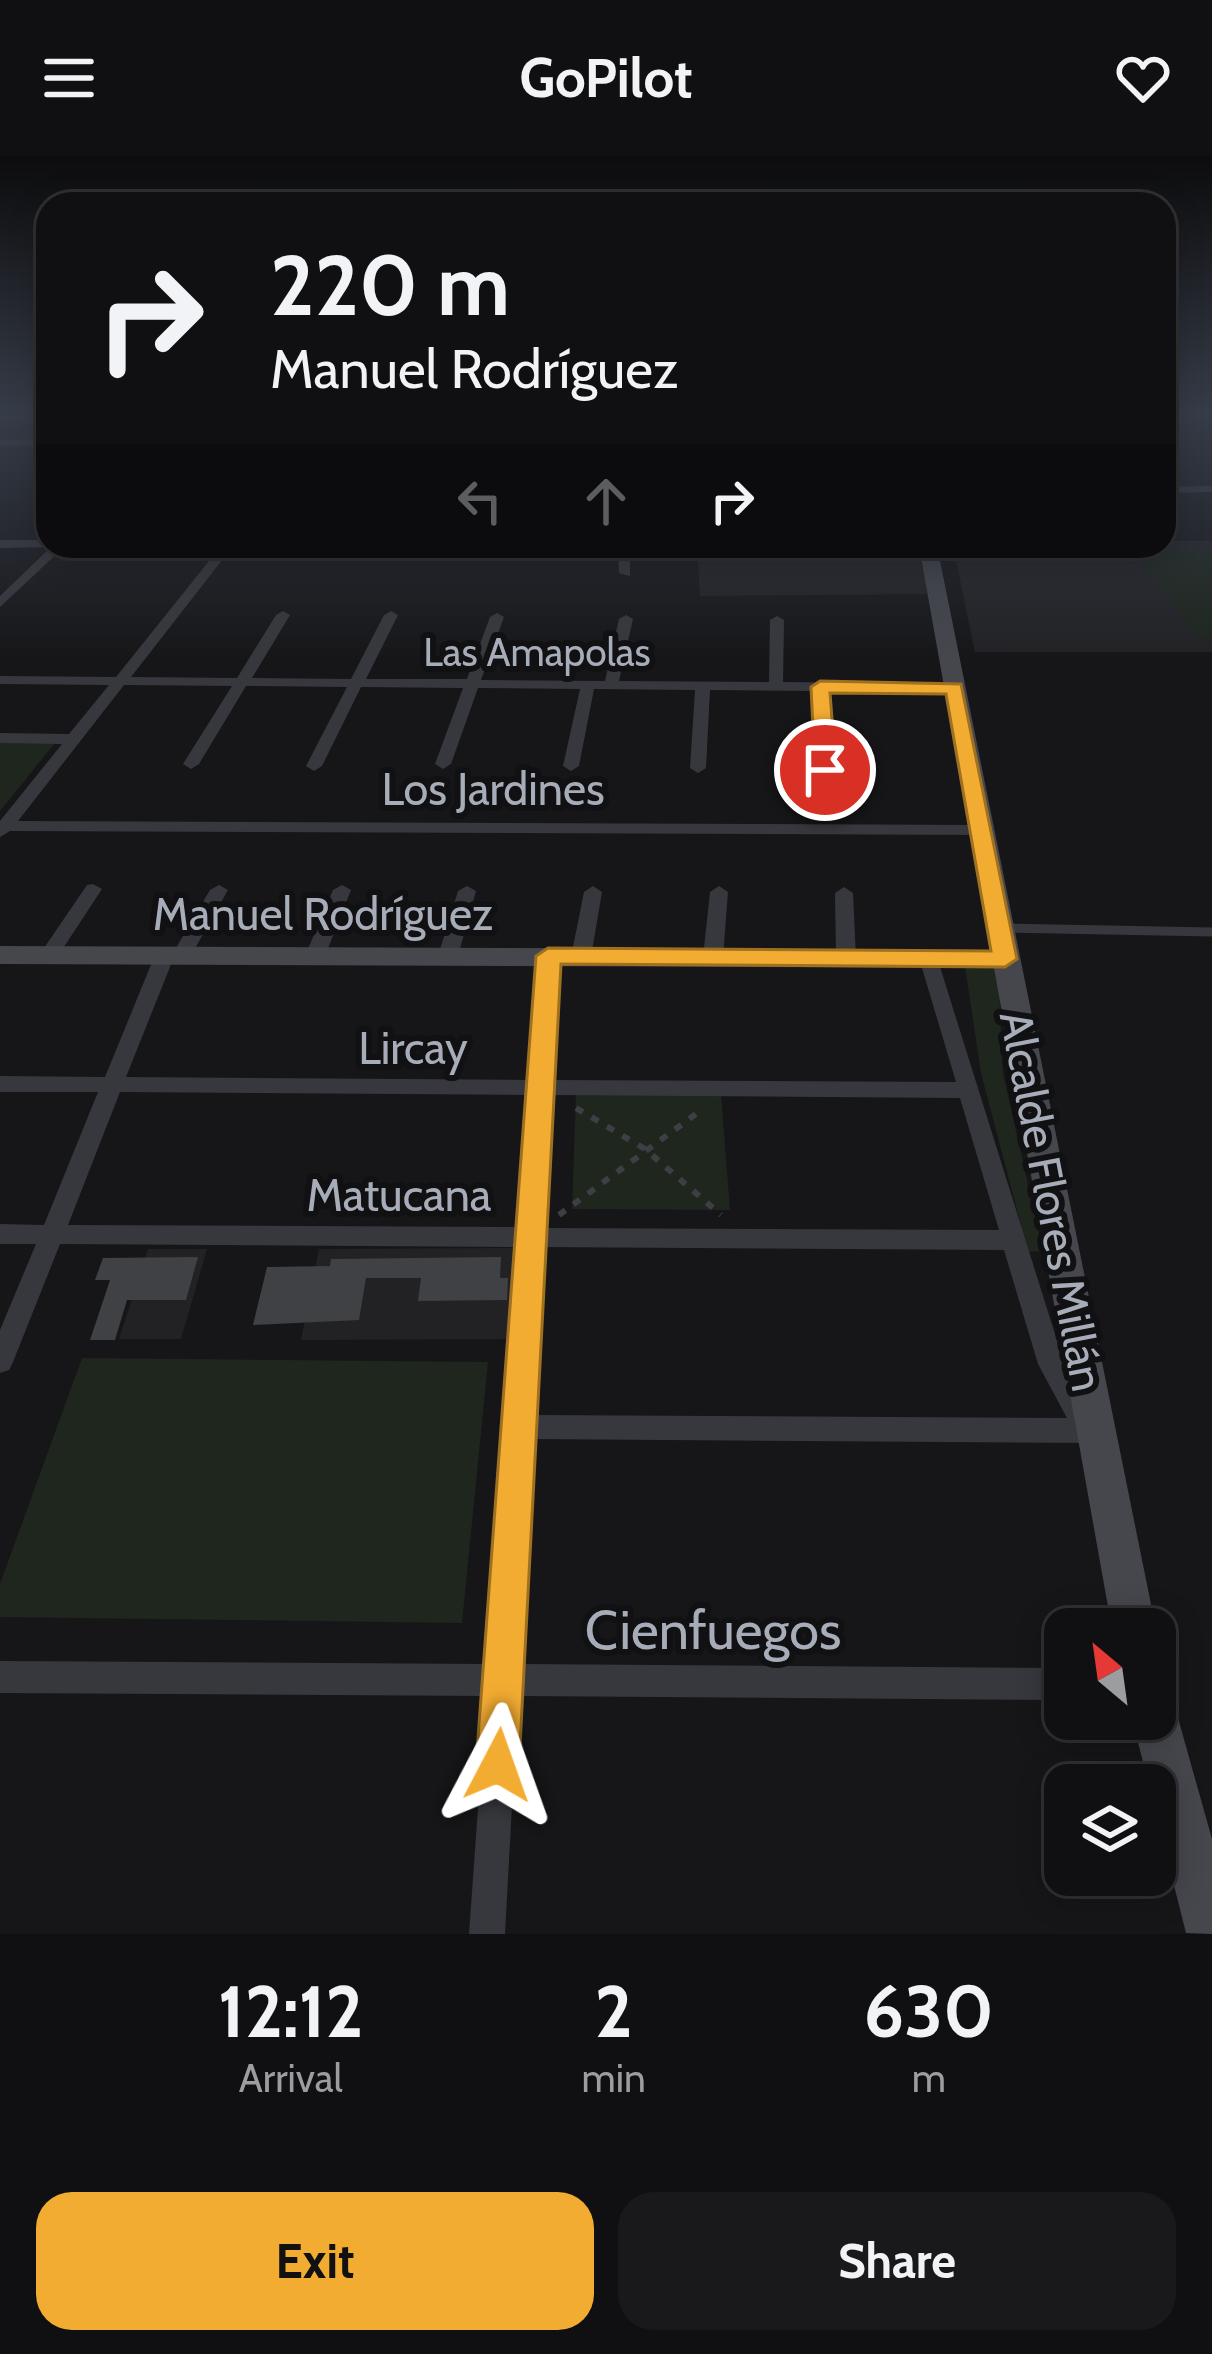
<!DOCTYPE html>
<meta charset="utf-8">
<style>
:root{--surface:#101012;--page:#19191b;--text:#f1f3f6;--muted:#9c9d9f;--line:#303032;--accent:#f3ac32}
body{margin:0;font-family:Cabin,sans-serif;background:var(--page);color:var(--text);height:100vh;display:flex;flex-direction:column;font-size:45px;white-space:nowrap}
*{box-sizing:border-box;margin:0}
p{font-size:39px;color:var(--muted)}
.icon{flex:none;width:66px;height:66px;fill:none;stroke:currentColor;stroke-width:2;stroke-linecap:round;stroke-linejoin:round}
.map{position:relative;height:1778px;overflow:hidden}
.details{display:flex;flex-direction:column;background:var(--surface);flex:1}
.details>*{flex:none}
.top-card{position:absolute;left:36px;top:36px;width:1140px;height:366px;border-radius:36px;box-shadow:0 6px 30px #0003,0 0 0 3px var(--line);background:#101012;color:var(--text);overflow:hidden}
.needle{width:78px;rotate:331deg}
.fabs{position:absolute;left:1044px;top:1452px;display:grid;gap:24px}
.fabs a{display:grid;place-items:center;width:132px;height:132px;border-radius:24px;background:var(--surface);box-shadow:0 6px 30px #0003,0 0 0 3px var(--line);font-size:60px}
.pin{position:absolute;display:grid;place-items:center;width:102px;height:102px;color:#fff;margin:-51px;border:6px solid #fff;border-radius:50%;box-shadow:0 3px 12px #0007}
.me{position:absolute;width:132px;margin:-66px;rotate:4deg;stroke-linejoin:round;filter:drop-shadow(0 0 9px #0008)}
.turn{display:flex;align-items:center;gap:42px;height:252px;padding:0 36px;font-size:54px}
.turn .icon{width:156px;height:156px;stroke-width:2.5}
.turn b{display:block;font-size:84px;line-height:102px}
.lanes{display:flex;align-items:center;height:114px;padding:0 36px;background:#0003;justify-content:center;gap:60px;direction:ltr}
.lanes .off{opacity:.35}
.eta{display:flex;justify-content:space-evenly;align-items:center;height:204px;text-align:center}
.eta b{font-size:72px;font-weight:800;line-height:84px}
.primary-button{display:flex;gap:24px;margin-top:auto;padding:24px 36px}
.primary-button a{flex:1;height:138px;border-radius:36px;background:var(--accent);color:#111;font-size:48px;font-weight:800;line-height:138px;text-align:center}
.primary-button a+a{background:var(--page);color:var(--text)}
header{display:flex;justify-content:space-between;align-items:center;height:156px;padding:0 36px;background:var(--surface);font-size:54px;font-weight:800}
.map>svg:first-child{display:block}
</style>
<header><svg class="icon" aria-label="menu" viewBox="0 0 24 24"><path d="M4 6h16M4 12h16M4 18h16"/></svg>GoPilot<svg class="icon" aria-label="heart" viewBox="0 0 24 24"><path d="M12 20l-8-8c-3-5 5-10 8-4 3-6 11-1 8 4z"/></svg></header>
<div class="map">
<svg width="1212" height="1778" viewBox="0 0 1212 1778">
<rect width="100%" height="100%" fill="#161618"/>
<path fill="#222225" d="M 1164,385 L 1212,385 L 1212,496 L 975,496 L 953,390 L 1164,390 Z
M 697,391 L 919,392 L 928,438 L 700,440 Z
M 516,1092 L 510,1183 L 301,1184 L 319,1093 Z
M 148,1093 L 207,1093 L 181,1183 L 119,1183 Z"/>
<path fill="#1e261e" d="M 220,390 L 209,402 L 59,405 L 71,392 Z
M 1133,394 L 1212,394 L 1212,481 L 1198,481 Z
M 0,587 L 55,587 L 0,655 Z
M 965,810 L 998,810 L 1003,917 L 1043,1095 L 1028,1096 L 981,917 Z
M 576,937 L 721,938 L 730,1054 L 572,1053 Z
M 82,1202 L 488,1206 L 462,1467 L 0,1461 L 0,1428 Z"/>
<path fill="#404145" d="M 198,1101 L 186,1144 L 127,1144 L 115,1184 L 90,1184 L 110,1124 L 95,1124 L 103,1102 Z
M 501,1101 L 500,1122 L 508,1122 L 507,1144 L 418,1145 L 421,1122 L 366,1122 L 359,1164 L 253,1169 L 267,1111 L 330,1110 L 331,1103 Z"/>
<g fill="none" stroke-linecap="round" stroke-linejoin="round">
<path stroke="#3d3f44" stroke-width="6" stroke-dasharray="8 10" stroke-linecap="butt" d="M 576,952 L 645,993 L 721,1059
M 559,1059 L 704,952"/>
<path stroke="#37383d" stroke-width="9" d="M 1002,772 L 1212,776"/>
<path fill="#37383d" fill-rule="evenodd" d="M 48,283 L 48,289 L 0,290 L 0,284 Z
M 1212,330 L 1212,336 L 1164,337 L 1164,331 Z
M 0,384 L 48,384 L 48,390 L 65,390 L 0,451 L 0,440 L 51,391 L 0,392 Z
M 221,390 L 233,390 L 131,521 L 237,522 L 276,459 L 283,455 L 290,459 L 252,522 L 351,523 L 384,459 L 391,455 L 398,459 L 366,523 L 467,523 L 490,461 L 497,457 L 504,461 L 481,524 L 605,525 L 619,463 L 626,459 L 633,463 L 619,525 L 769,526 L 770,464 L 777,460 L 784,464 L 783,526 L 954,528 L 961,532 L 954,536 L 828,535 L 833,614 L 825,619 L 817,614 L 813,535 L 710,534 L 706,612 L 698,617 L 690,612 L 695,534 L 594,533 L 579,610 L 571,615 L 563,610 L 580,533 L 478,532 L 451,608 L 443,613 L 435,608 L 463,532 L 361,531 L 322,610 L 314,615 L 306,610 L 347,531 L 246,530 L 199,608 L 191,613 L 183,608 L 232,530 L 124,529 L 18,665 L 981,669 L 990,674 L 981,679 L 10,675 L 0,681 L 0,665 L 62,588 L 0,587 L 0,577 L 69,578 L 109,529 L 0,528 L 0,520 L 116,521 Z
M 618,390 L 630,390 L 630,420 L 619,417 Z
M 93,728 L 102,733 L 56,803 L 42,803 L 39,799 L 42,795 L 87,729 Z
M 219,729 L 228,734 L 189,803 L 182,805 L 174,801 L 126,921 L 529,924 L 538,800 L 548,794 L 558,800 L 551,924 L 956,926 L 919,802 L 929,796 L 936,798 L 1064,1207 L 1080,1238 L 1110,1275 L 1106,1284 L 1096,1287 L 532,1283 L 520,1508 L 1065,1512 L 1065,1544 L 518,1540 L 505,1778 L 469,1778 L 486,1540 L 0,1537 L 0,1505 L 488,1508 L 518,1091 L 60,1088 L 13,1206 L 9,1214 L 0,1217 L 0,1174 L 36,1088 L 0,1088 L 0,1068 L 44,1069 L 98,936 L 0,936 L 0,920 L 105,921 L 155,799 L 165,793 L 173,797 L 210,734 ZM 120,936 L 528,939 L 519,1071 L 68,1069 ZM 550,939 L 960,942 L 999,1074 L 543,1072 ZM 542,1091 L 1004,1094 L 1038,1208 L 1067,1262 L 533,1259 Z
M 342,729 L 351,734 L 325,800 L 315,806 L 308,804 L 305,800 L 333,734 Z
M 467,730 L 476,735 L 458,800 L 448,806 L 441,804 L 438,800 L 458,735 Z
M 593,730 L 602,736 L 591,801 L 581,807 L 571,801 L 584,736 Z
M 719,730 L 728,736 L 723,801 L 713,807 L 703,801 L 710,736 Z
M 844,731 L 853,737 L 856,802 L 846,808 L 836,802 L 835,737 Z"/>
<path fill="#45474d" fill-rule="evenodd" d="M 919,390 L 937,390 L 1156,1473 L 1155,1476 L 1112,1473 L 994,812 L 0,808 L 0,790 L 991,794 Z
M 1155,1539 L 1172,1545 L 1178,1562 L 1212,1683 L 1212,1778 L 1186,1777 L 1155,1654 L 1155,1629 L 1149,1629 L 1132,1563 L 1155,1563 Z"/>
</g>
<linearGradient id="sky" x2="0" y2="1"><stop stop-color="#0c0c0d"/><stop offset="0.51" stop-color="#363c48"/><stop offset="1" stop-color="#363c48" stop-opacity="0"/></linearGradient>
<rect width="1212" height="505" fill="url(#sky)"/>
<path fill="#f3ac32" stroke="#9e7020" stroke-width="3" d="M 820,525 L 961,528 L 1017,803 L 1005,811 L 561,808 L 519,1609 L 513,1624 L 498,1630 L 482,1624 L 476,1609 L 536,800 L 548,792 L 991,795 L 946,538 L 830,537 L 836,614 L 825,620 L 815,614 L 811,531 Z"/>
<g text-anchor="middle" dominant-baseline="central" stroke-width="12" stroke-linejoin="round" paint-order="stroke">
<g font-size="39" fill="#a7adb8" stroke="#111113">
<text x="537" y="496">Las Amapolas</text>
</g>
<g font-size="45" fill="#a7adb8" stroke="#111113">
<text x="493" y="633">Los Jardines</text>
<text x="323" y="758">Manuel Rodríguez</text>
<text x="413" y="892">Lircay</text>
<text x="399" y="1039">Matucana</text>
<text transform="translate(1052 1045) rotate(79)">Alcalde Flores Millán</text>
</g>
<g font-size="54" fill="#a7adb8" stroke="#111113">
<text x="713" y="1474">Cienfuegos</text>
</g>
</g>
</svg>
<div class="fabs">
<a><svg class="needle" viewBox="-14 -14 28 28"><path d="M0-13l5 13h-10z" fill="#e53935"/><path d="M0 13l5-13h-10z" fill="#9c9d9f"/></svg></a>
<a><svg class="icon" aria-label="layers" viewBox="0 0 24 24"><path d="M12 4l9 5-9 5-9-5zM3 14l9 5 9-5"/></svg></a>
</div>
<div class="pin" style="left:825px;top:614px;background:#d93025"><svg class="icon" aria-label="arrive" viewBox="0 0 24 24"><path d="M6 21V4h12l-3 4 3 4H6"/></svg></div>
<svg class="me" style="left:498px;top:1609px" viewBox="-20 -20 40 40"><path d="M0-17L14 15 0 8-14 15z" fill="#f3ac32" stroke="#fff" stroke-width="4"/></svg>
<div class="top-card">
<div class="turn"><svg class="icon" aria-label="right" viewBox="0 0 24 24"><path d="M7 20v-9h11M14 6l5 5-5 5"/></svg><div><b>220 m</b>Manuel Rodríguez</div></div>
<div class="lanes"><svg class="icon off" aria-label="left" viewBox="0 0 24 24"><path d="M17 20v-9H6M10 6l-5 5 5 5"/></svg><svg class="icon off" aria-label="ahead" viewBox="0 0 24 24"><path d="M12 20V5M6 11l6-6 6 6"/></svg><svg class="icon" aria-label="right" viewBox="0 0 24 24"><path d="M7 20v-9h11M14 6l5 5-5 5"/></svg></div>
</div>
</div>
<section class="details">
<div class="eta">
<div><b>12:12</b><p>Arrival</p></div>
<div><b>2</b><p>min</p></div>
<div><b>630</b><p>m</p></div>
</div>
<div class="primary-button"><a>Exit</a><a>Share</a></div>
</section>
